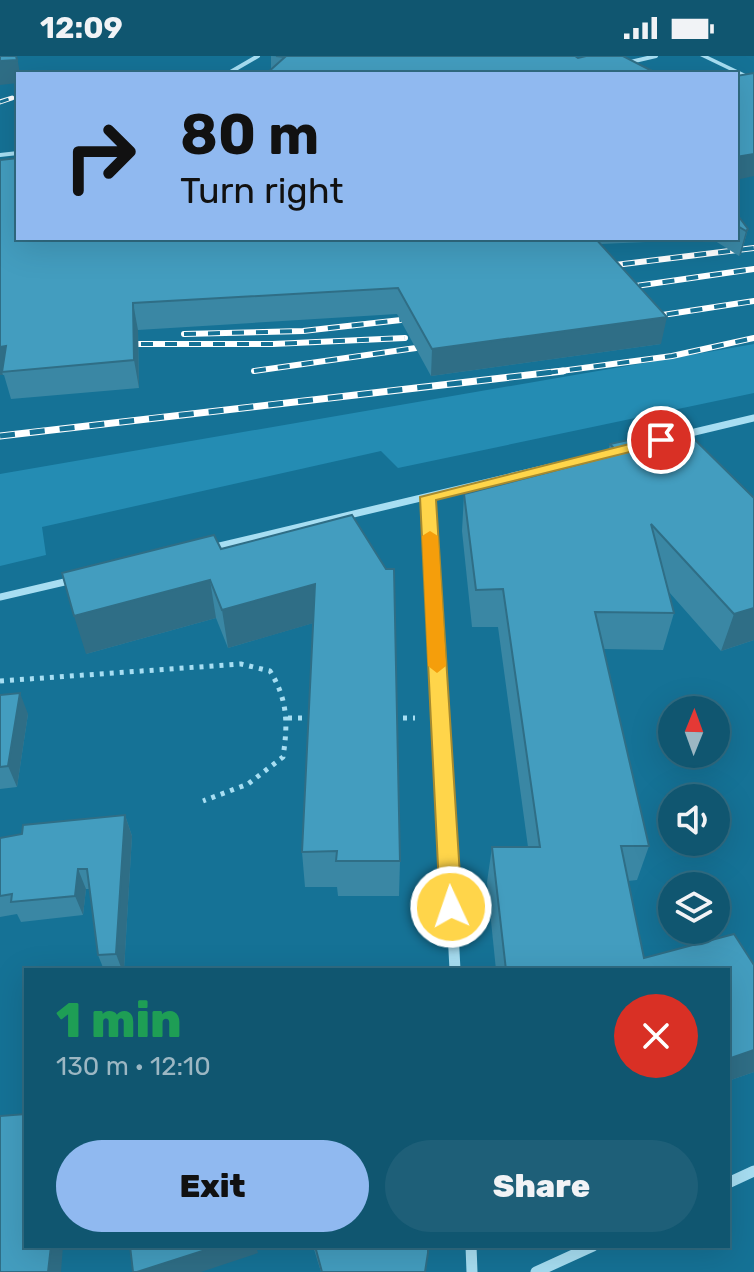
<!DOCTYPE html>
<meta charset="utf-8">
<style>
:root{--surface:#105670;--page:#1e5f78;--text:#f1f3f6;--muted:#9cb7c3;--line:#306c83;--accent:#90b9f0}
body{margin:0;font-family:Rubik,sans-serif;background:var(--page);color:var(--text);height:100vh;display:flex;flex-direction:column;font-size:30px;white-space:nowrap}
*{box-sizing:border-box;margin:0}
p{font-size:26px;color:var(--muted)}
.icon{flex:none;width:44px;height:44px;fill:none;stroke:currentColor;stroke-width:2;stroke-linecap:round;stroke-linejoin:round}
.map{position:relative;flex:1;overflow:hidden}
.details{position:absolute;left:24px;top:912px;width:706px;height:280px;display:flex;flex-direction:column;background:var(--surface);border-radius:0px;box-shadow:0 8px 32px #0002,0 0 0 2px var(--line)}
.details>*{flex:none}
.top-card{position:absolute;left:16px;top:16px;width:722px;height:168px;border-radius:0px;box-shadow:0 8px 32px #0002,0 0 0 2px var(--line);background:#90b9f0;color:#111;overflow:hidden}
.needle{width:52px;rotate:1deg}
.buttons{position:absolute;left:658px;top:640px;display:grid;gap:16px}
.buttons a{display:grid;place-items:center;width:72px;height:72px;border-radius:50%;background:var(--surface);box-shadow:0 8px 32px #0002,0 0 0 2px var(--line);font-size:40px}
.pin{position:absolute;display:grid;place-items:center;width:68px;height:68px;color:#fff;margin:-34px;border:4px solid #fff;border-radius:50%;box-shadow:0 2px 8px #0007}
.me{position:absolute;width:88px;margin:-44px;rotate:357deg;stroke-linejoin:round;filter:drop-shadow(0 0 6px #0008)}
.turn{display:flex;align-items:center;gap:28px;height:168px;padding:0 32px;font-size:36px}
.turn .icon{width:104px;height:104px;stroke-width:2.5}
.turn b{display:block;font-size:56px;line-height:68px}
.round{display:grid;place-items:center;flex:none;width:84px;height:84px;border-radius:42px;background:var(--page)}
.summary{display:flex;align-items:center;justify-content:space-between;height:136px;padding:0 32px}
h1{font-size:48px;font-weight:800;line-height:60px;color:#1e9e55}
.action{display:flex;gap:16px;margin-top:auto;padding:16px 32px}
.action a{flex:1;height:92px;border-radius:48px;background:var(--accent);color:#111;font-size:32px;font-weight:800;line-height:92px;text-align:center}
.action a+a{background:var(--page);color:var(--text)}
.status{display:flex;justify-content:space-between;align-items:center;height:56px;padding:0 40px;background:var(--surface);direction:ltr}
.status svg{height:22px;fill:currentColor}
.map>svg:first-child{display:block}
</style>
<div class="status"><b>12:09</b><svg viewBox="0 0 49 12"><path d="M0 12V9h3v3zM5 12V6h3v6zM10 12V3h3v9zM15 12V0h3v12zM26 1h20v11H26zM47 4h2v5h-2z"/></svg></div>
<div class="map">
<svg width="754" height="1216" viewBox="0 0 754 1216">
<rect width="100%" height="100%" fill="#157296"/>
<path fill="#248cb3" d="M 754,288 L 754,337 L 398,412 L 381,395 L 42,471 L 46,499 L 0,510 L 0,418 Z"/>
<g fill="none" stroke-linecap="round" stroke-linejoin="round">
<path stroke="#a7def2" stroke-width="5" stroke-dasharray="4 6" stroke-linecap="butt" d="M 0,625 L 241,608 L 270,615 C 288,644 288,668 283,701 L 248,728 L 203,745
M 288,662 L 315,662
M 393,662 L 415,662"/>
<path stroke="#a7def2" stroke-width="4" d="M 626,7 L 656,0
M 227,18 L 258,0
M 0,99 L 18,97"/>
<path stroke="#a7def2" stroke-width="7" d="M 682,379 L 754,362
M 428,441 L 434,546
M 211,492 L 618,395
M 0,541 L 73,524"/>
<path stroke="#a7def2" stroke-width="9" d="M 434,544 L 451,839"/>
<path stroke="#a7def2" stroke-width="11" d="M 451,837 L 455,914
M 728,1127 L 754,1115
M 471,1190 L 472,1216
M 536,1216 L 593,1190"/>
<path fill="#a7def2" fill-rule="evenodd" d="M 700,0 L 708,0 L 754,22 L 754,26 Z"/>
<defs>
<path id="rail-far2" d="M 0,46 L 12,42"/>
<path id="rail-far1" d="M 599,211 L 754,192
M 615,233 L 754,213
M 643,262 L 754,245
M 184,278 L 303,275 L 401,264
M 117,288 L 273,288 L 405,282
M 254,315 L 416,292
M 546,317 L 672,300 L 754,282"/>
<path id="rail" d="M 0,380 L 563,315"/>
</defs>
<use href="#rail-far2" stroke="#fff" stroke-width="5"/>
<use href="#rail-far1" stroke="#fff" stroke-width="6"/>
<use href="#rail" stroke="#fff" stroke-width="7"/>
<use href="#rail-far2" stroke="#157296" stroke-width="3" stroke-dasharray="9" stroke-linecap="butt"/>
<use href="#rail-far1" stroke="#157296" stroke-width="4" stroke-dasharray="12" stroke-linecap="butt"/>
<use href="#rail" stroke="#157296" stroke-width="5" stroke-dasharray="15" stroke-linecap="butt"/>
</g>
<path fill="#3a87a4" d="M 271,0 L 658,18 L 271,13 Z
M 0,104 L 596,182 L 736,182 L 736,157 L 748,173 L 741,198 L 739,200 L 712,183 L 601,188 L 661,288 L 431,320 L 397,258 L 138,274 L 139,332 L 11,343 L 4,319 L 0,319 Z
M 610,388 L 754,442 L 754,584 L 721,595 L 669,536 L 674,557 L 663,594 L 604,593 L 649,790 L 637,824 L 628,825 L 644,902 L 754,909 L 754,1016 L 728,1025 L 728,914 L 496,914 L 487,826 L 492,791 L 528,791 L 498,571 L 472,571 L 462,475 L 464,438 L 607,401 Z
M 352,459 L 400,805 L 399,840 L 338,840 L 337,831 L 305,831 L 302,796 L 313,567 L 228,592 L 216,562 L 86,598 L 221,493 Z
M 0,639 L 28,658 L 17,731 L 0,733 Z
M 125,759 L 132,780 L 124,914 L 104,914 L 98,899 L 90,833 L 86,833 L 83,859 L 21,866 L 17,858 L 0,861 L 0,782 Z
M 313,1190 L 428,1190 L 425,1216 L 321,1216 Z"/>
<path fill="#2f6e86" d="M 17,0 L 20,18 L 18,18 L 18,27 L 0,29 L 0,5 Z
M 754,98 L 754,120 L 736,124 L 736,101 Z
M 748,173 L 741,198 L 739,200 L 746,175 Z
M 133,247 L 138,274 L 139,332 L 134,304 Z
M 667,261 L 661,288 L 431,320 L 432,293 Z
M 6,290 L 2,316 L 3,319 L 0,319 L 0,291 Z
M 210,524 L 216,562 L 86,598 L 74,560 Z
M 315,528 L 317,566 L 228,592 L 222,554 Z
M 754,552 L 754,584 L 721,595 L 734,558 Z
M 20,637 L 28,658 L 17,731 L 8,710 Z
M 125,759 L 132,780 L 124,914 L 122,914 L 116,898 Z
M 78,813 L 86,833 L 83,859 L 75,840 Z
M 754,994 L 754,1016 L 728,1025 L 728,1003 Z
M 51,1190 L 63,1190 L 61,1216 L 48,1216 Z
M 218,1190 L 256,1190 L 258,1197 L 201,1216 L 137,1216 Z"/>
<path fill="#439dbf" stroke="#2f6e86" stroke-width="2" d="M 0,0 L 16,0 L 17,4 L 0,5 Z
M 276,0 L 575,0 L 578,2 L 586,0 L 623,0 L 658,18 L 266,18 L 285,1 Z
M 754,17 L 754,98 L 736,101 L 736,20 Z
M 18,102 L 18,182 L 595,182 L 667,261 L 432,293 L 398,232 L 133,247 L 134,304 L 2,316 L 6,290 L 0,291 L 0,104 Z
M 736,157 L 748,173 L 746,175 L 736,169 Z
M 683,372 L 754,442 L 754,552 L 734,558 L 651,468 L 674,557 L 595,556 L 649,790 L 621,790 L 644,902 L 734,878 L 754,909 L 754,994 L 728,1003 L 728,914 L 506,914 L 492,791 L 540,791 L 503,533 L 476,534 L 464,438 L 619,398 L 610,388 Z
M 352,459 L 386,513 L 394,513 L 400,805 L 336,805 L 337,795 L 302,796 L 315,528 L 222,554 L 210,524 L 74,560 L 62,517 L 214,479 L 221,493 Z
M 20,637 L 8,710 L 0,711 L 0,639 Z
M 125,759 L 116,898 L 98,899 L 87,813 L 78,813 L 75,840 L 11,846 L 12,838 L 0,840 L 0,782 L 22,778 L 23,769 Z
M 26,1058 L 26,1190 L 51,1190 L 48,1216 L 0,1216 L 0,1060 Z
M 130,1190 L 218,1190 L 137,1216 L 133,1216 Z
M 315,1190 L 428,1190 L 428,1197 L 425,1216 L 322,1216 Z"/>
<path fill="#ffd54a" stroke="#a68a30" stroke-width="2" d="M 661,380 L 666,381 L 666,387 L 436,444 L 462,851 L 459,858 L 451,861 L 443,858 L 440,851 L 420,441 Z"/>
<path fill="#f59e0b" d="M 430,475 L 438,480 L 446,610 L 437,617 L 428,610 L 422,480 Z"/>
</svg>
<div class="buttons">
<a><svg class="needle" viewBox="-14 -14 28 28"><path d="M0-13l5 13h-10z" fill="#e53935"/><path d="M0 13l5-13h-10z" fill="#9cb7c3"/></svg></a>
<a><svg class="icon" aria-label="sound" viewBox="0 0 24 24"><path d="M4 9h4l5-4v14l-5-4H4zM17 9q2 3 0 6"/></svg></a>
<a><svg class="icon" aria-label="layers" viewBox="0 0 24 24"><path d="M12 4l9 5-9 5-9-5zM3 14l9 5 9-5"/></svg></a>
</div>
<div class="pin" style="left:661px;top:384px;background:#d93025"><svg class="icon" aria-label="arrive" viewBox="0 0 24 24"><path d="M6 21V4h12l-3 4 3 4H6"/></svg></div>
<svg class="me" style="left:451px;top:851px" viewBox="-20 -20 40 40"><circle r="17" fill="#ffd54a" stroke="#fff" stroke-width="3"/><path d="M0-11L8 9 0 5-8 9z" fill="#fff"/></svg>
<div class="top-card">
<div class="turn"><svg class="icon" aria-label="right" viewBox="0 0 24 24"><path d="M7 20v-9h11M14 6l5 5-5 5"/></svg><div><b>80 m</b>Turn right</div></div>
</div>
<section class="details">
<div class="summary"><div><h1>1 min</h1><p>130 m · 12:10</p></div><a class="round" style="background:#d93025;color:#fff"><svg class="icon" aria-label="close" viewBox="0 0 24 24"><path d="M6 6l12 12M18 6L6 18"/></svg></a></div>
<div class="action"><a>Exit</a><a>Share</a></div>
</section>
</div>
